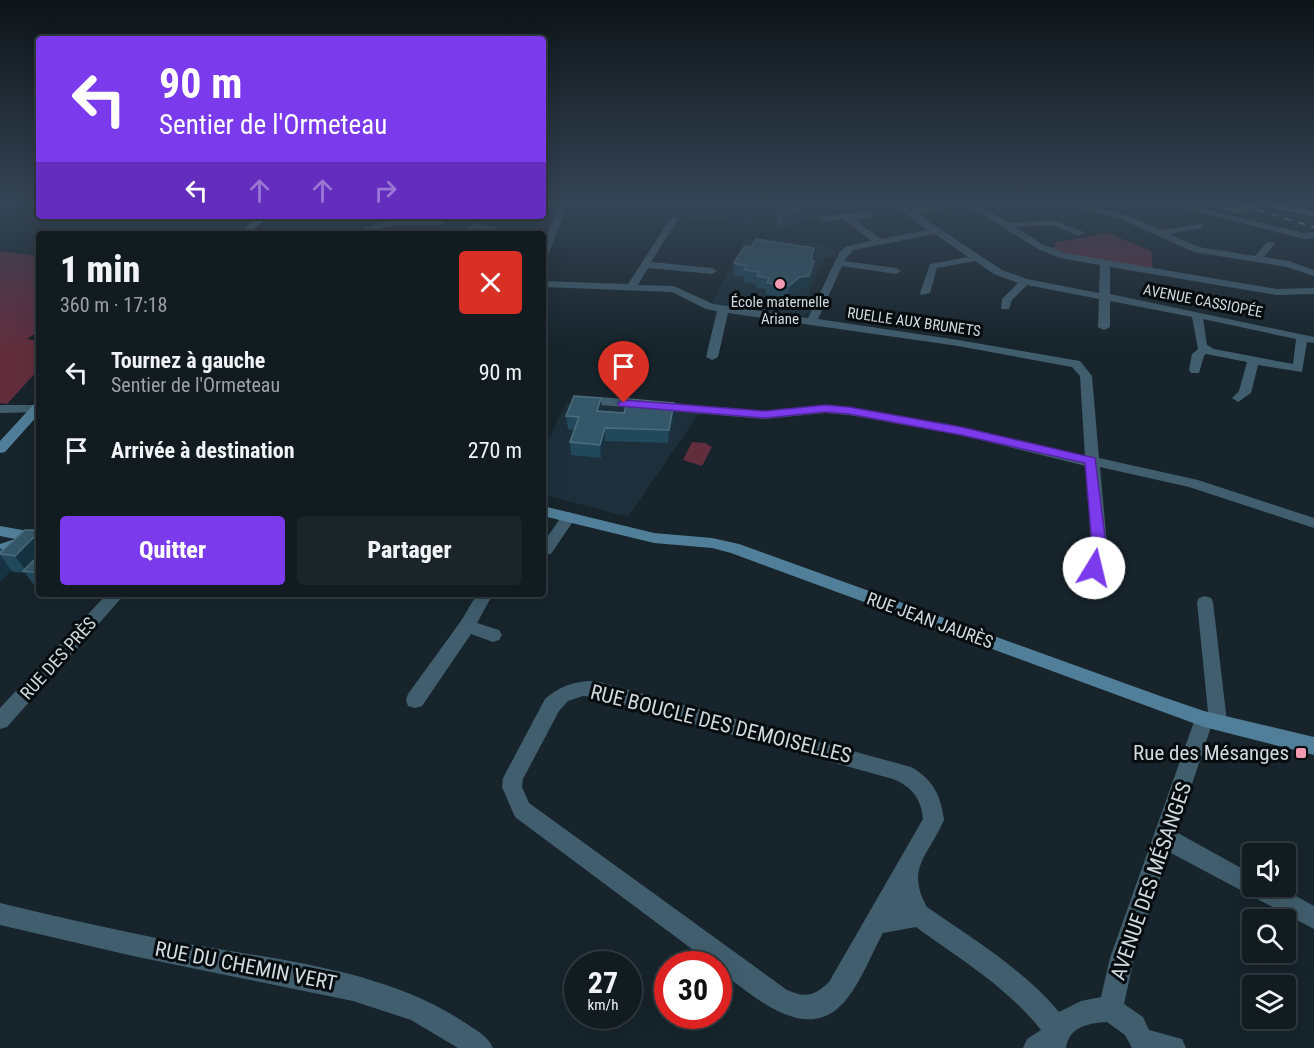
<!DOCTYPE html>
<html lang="fr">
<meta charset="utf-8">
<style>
:root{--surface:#111b20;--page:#1a2429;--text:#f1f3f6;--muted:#9ca1a5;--line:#30393e;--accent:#7c3aed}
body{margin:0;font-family:"Roboto Condensed",sans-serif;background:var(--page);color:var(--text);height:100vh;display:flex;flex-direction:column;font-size:22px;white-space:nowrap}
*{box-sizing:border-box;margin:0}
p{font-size:20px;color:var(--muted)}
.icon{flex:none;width:33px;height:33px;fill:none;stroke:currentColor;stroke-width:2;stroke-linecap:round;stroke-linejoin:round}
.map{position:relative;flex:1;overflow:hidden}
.panel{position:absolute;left:36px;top:231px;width:510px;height:366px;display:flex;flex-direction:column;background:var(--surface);border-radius:6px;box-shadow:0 6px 24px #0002,0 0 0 2px var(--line)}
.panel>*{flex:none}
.banner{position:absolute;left:36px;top:36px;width:510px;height:183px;border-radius:6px;box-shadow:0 6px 24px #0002,0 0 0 2px var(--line);background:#7c3aed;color:#fff;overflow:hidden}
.buttons{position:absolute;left:1242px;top:843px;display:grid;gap:12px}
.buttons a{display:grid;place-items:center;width:54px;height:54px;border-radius:6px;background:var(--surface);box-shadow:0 6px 24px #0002,0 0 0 2px var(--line);font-size:30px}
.speed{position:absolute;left:564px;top:951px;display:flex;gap:12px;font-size:30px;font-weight:700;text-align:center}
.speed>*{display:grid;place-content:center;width:78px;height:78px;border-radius:50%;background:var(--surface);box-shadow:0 6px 24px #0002,0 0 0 2px var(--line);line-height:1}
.speed small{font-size:15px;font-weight:400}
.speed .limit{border:9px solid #d22;background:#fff;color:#111}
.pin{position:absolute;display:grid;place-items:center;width:51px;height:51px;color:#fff;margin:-62px -26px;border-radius:50% 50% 50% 0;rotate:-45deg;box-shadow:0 0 6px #0007}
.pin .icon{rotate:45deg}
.me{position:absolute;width:66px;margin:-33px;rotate:9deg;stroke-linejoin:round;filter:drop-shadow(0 0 4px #0008)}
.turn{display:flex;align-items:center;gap:21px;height:126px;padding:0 24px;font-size:27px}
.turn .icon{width:78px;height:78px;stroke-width:2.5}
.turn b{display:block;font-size:42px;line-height:51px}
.lanes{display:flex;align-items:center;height:57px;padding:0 24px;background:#0003;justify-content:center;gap:30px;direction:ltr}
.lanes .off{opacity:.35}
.round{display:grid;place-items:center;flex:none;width:63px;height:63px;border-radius:6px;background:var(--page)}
.headline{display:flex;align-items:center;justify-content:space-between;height:102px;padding:0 24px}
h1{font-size:36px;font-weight:800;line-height:45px}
.primary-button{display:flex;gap:12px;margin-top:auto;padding:12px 24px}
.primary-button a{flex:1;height:69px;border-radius:6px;background:var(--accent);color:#fff;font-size:24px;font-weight:800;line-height:69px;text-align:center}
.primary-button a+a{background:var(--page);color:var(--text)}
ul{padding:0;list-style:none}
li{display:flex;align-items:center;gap:18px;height:78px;padding:0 24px}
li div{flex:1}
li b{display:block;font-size:22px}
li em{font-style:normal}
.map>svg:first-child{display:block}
</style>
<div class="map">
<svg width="1314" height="1048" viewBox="0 0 1314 1048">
<rect width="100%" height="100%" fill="#17242b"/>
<path fill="#1c2f3a" d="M 680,202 L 763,202 L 752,225 L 671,216 Z
M 1261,205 L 1314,221 L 1314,231 L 1249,211 Z
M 774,238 L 822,245 L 837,253 L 835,257 L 825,258 L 821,265 L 808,296 L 814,302 L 809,313 L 795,317 L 711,304 L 745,239 L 771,242 Z
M 566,403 L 700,412 L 628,517 L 548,496 L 543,503 L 543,450 Z"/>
<path fill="#622e3e" d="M 1108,233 L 1151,251 L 1153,269 L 1067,254 L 1051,248 L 1057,246 L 1053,243 Z
M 0,251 L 39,256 L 39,331 L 27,339 L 39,341 L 39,369 L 7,404 L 0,403 Z
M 692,442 L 705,443 L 712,447 L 702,466 L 683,460 Z"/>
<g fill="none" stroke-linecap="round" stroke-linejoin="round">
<path fill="#415e6e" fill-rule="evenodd" d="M 561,202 L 569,202 L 548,255 L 543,258 L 543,244 Z
M 889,202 L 899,202 L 910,209 L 954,202 L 976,202 L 1008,223 L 1052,220 L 1082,231 L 1084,233 L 1079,236 L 1052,225 L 1015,227 L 1044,245 L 1065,253 L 1277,289 L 1314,288 L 1314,294 L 1277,295 L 1110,267 L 1110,294 L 1314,337 L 1314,343 L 1307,342 L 1302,372 L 1258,365 L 1251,393 L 1238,402 L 1232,398 L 1239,391 L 1247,362 L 1206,354 L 1204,356 L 1199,373 L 1191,373 L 1189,370 L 1192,354 L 1198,349 L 1192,317 L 1110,301 L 1110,327 L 1104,330 L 1098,327 L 1099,299 L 1027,285 L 1012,300 L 1009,309 L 1001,309 L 1002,299 L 1018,283 L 994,274 L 975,261 L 937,268 L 930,293 L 921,295 L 920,293 L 930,264 L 968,257 L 935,234 L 853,250 L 844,261 L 896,268 L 901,271 L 896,274 L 842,266 L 818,319 L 958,340 L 1080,361 L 1092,376 L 1099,458 L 1198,480 L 1314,518 L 1314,528 L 1189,487 L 1100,467 L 1107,545 L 1100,572 L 1088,572 L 1086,568 L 1091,545 L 1086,466 L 961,435 L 849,415 L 825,413 L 765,419 L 600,405 L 594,401 L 600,397 L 765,411 L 825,405 L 849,407 L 961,427 L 1085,457 L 1080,376 L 1072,367 L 958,346 L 728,313 L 718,357 L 712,360 L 706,357 L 717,311 L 706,309 L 672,292 L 543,287 L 543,281 L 628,284 L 670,219 L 674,216 L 678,219 L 651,262 L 712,268 L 717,271 L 712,274 L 648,268 L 638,285 L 674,286 L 713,304 L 808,318 L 840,251 L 847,246 L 872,241 L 842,219 L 824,222 L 820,219 L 821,217 C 836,214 857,212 872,213 L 872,217 L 855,220 L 881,239 L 928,230 ZM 967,205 L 1038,249 L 1060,258 L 1100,265 L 1099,293 L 1027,279 L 1002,270 L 916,213 ZM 1203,319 L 1296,339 L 1293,364 L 1214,349 L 1207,345 Z
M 1060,202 L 1075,202 L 1129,216 L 1161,230 L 1203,224 L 1203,228 L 1169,234 L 1199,247 L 1255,256 L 1267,242 L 1273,242 L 1275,244 L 1264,257 L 1289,261 L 1314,270 L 1314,276 L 1287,267 L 1194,252 L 1123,220 Z
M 1160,202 L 1176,202 L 1304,233 L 1314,232 L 1314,238 L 1304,239 Z
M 383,216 L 392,216 L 395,219 L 441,219 L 445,222 L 441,225 L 393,225 L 361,234 L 346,234 L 387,221 Z
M 473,223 L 501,229 L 496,232 L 475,229 L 472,234 L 462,234 Z
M 0,405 L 37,405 L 39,412 L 0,413 Z
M 569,512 L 576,517 L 551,554 L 543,555 L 543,543 L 564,513 Z
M 107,594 L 125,594 L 7,727 L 0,729 L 0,708 Z
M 477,594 L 493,594 L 477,623 L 499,630 L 502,635 L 499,640 L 493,642 L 471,634 L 422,706 L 415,708 L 408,706 L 406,700 L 408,694 L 461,621 Z
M 1205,596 L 1211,598 L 1213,602 L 1227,722 L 1225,728 L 1218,730 L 1211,727 L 1176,832 L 1252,874 L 1252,886 L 1278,886 L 1314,906 L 1314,929 L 1169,852 L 1134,958 L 1124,1004 L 1143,1017 L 1149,1030 L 1182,1039 L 1186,1048 L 1132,1048 L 1125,1035 L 1107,1022 C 1088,1023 1069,1027 1066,1048 L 1023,1048 L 1027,1039 L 1041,1030 C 1007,987 960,959 916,927 L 883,933 C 872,953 860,984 845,1001 C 806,1047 753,995 718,970 L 718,964 L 712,964 L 515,817 L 502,787 L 503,778 L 545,699 C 559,686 577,680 596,681 L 911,767 C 933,779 941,796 944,820 C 929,855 905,868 927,907 C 973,939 1023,969 1059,1012 L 1081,1001 L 1101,997 L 1110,958 L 1195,719 L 1197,713 L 1208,712 L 1197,602 L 1199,598 ZM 583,696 L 596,697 L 893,779 C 912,787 921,798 923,819 L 829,982 C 815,996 805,998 787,990 L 529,803 L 522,787 L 523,779 L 559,711 L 568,701 Z
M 0,903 C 53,916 107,928 161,939 C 262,959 379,965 467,1024 C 477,1031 488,1036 493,1048 L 458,1048 L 411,1020 L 353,1001 L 133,956 L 0,925 Z"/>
<path fill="#517f99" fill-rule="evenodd" d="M 1197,202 L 1213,202 L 1236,207 L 1256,202 L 1272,202 L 1314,211 L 1314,217 L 1263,206 L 1236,213 Z
M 260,216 L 270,216 L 248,234 L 237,234 Z
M 39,402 L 39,414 L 5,452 L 0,453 L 0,441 L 35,403 Z
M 543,506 L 654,533 L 712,538 L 739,544 L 1163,697 L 1204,711 L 1314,737 L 1314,755 L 1204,727 L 731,553 L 712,548 L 654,543 L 543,516 Z
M 0,526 L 28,531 L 30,537 L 39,535 L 39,545 L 0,554 L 0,544 L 15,539 L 0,536 Z"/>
<path stroke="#a5afb4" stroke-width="2" stroke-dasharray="7 7" stroke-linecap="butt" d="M 1231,202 L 1314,227"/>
</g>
<path fill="#21485b" d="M 778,202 L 816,216 L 782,229 L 776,226 Z
M 814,261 L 812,272 L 807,288 L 798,289 L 788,298 L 766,294 L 766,289 L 756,288 L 756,284 L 743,282 L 744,277 L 733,275 L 734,263 Z
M 602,412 L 674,415 L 668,443 L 605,441 L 601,458 L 571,455 L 570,442 L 574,430 L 568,429 L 566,416 Z
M 39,530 L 39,589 L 37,589 L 25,573 L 13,572 L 11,570 L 0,581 L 0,548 L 3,550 Z"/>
<path fill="#153342" d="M 817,202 L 816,216 L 782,229 L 784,215 Z
M 814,261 L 812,272 L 807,288 L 798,289 L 788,298 L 789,286 Z
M 601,398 L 602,411 L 598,424 L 597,411 Z
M 674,403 L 674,415 L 668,443 L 669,430 Z
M 605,428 L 605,441 L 601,458 L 600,445 Z
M 544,464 L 546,482 L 543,491 L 543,467 Z
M 39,532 L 39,563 L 27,572 L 15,556 Z
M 0,555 L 11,570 L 0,581 Z"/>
<path fill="#345869" stroke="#4d6c7c" stroke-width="1.5" d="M 778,202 L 817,202 L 784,215 L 777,212 Z
M 756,239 L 814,248 L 811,260 L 814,261 L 809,276 L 800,277 L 789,286 L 767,283 L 769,278 L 757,276 L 759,272 L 744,270 L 747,266 L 734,263 L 745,246 L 751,247 Z
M 574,396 L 601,398 L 597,411 L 624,413 L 628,399 L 674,403 L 669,430 L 605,428 L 600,445 L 570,442 L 579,417 L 566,416 Z
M 25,530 L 39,530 L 39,532 L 15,556 L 0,554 L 0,553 Z
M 35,559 L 39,560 L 39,573 L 23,571 Z"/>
<linearGradient id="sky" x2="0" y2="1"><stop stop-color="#0d1418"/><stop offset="0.58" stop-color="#364555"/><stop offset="1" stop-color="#364555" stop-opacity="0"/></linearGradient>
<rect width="1314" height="349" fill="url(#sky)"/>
<path fill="#7c3aed" stroke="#51269a" stroke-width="1.5" d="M 624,400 L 765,411 L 825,405 L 849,407 L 961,427 L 1095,458 L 1106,545 L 1101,568 L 1094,573 L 1087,568 L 1092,545 L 1085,463 L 961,435 L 849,414 L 825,412 L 765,418 L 619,406 L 618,403 Z"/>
<g fill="#f19ab2" stroke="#070c0f" stroke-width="2">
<circle cx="780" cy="284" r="6"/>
<rect x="1295" y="747" width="12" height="12" rx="3"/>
</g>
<g text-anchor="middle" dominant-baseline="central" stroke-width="6" stroke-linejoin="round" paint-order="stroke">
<g font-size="15" fill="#d1dadf" stroke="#070c0f">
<text transform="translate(1203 301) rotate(11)">AVENUE CASSIOPÉE</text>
<text transform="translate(914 322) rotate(8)">RUELLE AUX BRUNETS</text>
</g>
<g font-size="15" fill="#d1dadf" stroke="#070c0f">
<text x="780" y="302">École maternelle<tspan x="780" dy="17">Ariane</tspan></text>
</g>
<g font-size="18" fill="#d1dadf" stroke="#070c0f">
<text transform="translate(930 620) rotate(20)">RUE JEAN JAURÈS</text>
<text transform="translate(58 658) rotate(-48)">RUE DES PRÈS</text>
</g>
<g font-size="21" fill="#d1dadf" stroke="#070c0f">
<text transform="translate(721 724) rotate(14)">RUE BOUCLE DES DEMOISELLES</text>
<text transform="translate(1151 881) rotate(-71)">AVENUE DES MÉSANGES</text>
<text transform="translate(246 966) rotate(11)">RUE DU CHEMIN VERT</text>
</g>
<g font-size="21" fill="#d1dadf" stroke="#070c0f" text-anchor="end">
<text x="1289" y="753">Rue des Mésanges</text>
</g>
</g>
</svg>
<div class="buttons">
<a><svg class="icon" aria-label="sound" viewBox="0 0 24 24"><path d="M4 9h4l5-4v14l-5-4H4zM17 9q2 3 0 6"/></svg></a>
<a><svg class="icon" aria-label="search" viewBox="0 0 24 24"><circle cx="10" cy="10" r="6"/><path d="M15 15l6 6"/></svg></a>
<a><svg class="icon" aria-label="layers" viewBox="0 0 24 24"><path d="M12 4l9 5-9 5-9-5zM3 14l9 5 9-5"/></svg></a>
</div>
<div class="speed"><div>27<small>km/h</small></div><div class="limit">30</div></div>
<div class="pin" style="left:624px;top:403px;background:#d93025"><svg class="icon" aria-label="arrive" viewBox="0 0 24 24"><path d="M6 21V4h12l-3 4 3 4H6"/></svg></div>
<svg class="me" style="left:1094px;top:568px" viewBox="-20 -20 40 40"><circle r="19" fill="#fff"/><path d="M0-13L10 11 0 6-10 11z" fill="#7c3aed"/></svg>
<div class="banner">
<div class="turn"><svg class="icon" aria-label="left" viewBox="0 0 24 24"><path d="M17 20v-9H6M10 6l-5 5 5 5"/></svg><div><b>90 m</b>Sentier de l'Ormeteau</div></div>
<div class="lanes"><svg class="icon" aria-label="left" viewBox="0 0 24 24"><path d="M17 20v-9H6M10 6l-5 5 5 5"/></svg><svg class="icon off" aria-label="ahead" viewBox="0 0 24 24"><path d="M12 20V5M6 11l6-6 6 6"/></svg><svg class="icon off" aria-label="ahead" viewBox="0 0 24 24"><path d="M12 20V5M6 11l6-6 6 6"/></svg><svg class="icon off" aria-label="right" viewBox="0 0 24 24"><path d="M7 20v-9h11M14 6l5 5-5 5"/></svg></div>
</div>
<section class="panel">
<div class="headline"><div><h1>1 min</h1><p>360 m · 17:18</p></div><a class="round" style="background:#d93025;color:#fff"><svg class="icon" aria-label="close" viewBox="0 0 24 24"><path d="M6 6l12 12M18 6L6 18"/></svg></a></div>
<ul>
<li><svg class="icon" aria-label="left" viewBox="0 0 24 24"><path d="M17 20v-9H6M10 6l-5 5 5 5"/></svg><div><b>Tournez à gauche</b><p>Sentier de l'Ormeteau</p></div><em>90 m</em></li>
<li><svg class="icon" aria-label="arrive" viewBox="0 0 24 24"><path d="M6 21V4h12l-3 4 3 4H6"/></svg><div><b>Arrivée à destination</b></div><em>270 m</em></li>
</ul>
<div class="primary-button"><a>Quitter</a><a>Partager</a></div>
</section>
</div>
